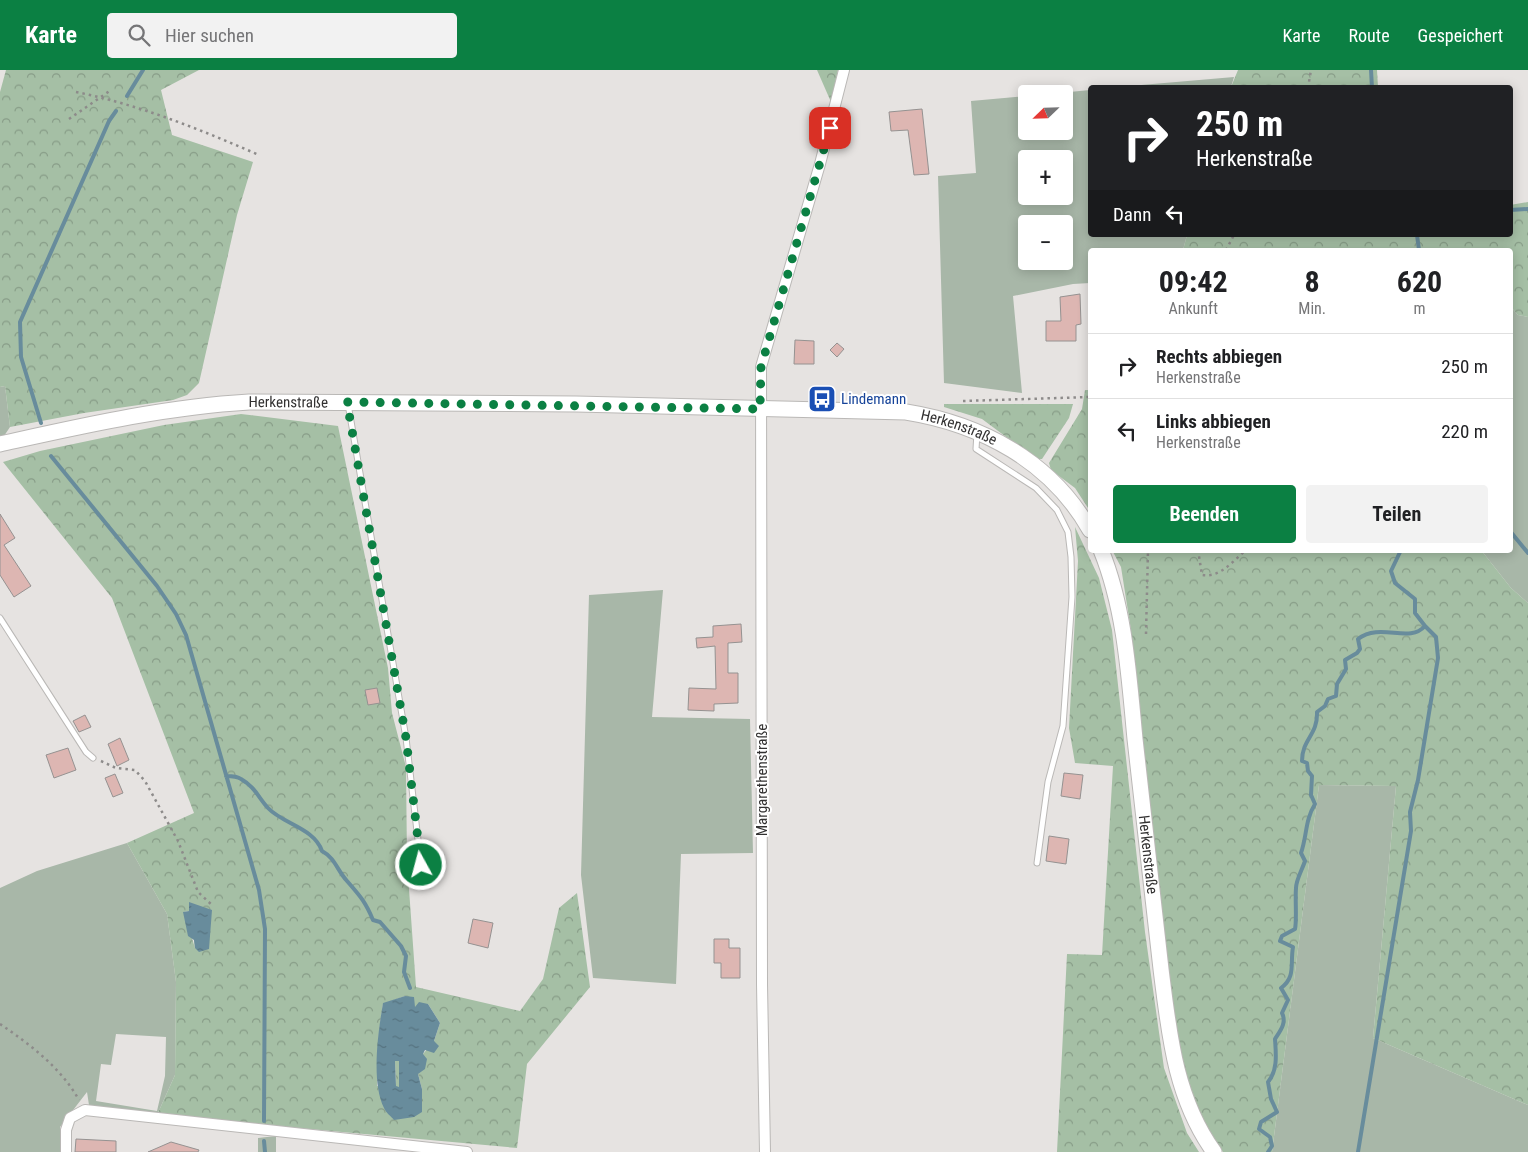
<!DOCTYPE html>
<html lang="de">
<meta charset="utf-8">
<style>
:root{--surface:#fff;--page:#f2f2f2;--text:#202124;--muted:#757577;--line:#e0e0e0;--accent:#0b8043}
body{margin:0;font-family:"Roboto Condensed",sans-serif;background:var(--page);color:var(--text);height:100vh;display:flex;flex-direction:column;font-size:19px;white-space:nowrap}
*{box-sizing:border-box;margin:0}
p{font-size:16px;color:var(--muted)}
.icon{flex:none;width:28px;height:28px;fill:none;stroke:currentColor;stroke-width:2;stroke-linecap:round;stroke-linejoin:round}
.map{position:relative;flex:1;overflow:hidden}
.panel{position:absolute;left:1088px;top:178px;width:425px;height:305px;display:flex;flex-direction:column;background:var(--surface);border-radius:5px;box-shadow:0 2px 12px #0003}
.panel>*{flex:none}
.guide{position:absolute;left:1088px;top:15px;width:425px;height:152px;border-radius:5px;box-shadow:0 2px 12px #0003;background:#202124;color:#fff;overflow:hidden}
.needle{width:32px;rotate:247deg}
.controls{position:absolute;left:1018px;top:15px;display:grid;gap:10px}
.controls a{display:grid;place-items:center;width:55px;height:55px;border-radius:5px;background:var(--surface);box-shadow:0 2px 12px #0003;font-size:25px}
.pin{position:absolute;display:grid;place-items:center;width:42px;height:42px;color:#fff;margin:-21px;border-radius:10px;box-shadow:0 2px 8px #0006}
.me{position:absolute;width:55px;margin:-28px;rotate:353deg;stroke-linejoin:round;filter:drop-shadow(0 0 4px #0008)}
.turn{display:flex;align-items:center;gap:18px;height:105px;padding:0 25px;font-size:22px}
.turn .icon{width:65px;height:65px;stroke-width:2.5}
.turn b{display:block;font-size:35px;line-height:42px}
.then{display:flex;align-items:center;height:48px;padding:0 25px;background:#0003;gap:10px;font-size:19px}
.eta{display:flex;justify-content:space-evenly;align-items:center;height:85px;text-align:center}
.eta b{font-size:30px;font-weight:700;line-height:35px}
.primary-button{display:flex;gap:10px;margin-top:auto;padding:10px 25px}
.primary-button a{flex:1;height:58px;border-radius:5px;background:var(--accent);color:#fff;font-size:20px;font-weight:700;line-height:58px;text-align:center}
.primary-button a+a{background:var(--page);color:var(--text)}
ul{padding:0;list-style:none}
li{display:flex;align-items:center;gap:15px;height:65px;padding:0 25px;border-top:1px solid var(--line)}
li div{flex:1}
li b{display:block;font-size:19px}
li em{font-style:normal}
header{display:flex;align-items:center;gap:30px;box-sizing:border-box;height:70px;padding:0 25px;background:var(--accent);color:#fff}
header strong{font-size:24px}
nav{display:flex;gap:28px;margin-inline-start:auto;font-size:18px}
.search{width:350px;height:45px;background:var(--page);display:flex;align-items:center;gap:12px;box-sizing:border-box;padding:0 18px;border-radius:5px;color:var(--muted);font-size:19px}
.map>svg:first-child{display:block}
</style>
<header>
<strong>Karte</strong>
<div class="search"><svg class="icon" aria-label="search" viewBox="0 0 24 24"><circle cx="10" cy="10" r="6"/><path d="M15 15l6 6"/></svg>Hier suchen</div>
<nav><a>Karte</a><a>Route</a><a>Gespeichert</a></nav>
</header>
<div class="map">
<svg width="1528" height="1082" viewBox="0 0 1528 1082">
<defs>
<pattern id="forest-crowns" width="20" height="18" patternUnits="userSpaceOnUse" patternTransform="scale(1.25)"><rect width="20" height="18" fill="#a5bfa5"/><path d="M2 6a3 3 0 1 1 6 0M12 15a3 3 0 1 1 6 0" fill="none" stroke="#879c87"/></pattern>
<pattern id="water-ripples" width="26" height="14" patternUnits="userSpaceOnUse" patternTransform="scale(1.25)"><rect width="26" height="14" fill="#688c9c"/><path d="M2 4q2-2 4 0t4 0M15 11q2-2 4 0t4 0" fill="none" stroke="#567380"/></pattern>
</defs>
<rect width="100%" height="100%" fill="#e6e3e1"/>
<path fill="#a8b7a8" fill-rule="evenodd" d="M 1234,7 L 1231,17 L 1118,17 Z
M 1090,20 L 1090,165 L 1187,165 L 1183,180 L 1090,180 L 1090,213 L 1073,214 L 1013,226 L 1022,323 L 944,313 L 938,106 L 976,103 L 971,31 L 1026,26 L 1026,61 L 1064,61 L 1064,24 L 1049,24 ZM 1026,89 L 1064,89 L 1064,126 L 1026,126 ZM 1026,154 L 1064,154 L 1064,191 L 1026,191 Z
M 1510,236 L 1518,245 L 1528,247 L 1528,533 L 1511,518 L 1481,480 L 1510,480 Z
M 5,316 L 10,357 L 4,366 L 0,367 L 0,317 Z
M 663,520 L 652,647 L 750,649 L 753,783 L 681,784 L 676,914 L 593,908 L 581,805 L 589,525 Z
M 1319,715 L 1396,716 L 1373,968 L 1528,1035 L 1528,1082 L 1272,1082 Z
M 127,773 L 167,844 L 176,912 L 175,1005 L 157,1045 L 89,1035 L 87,1022 L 60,1057 L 60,1082 L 0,1082 L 0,818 L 37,801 ZM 116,964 L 166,967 L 165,1006 L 157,1041 L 96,1031 L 101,994 L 111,995 Z
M 276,1066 L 276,1082 L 258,1082 L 258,1068 Z"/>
<path fill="url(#forest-crowns)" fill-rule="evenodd" d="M 6,0 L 199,0 L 161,20 L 172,65 L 253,92 L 237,145 L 199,313 L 187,325 L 173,330 L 84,343 L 10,357 L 5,316 L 0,317 L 0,22 Z
M 817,0 L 838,0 L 831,32 Z
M 1238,0 L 1377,0 L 1378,17 L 1231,17 Z
M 1528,132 L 1528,247 L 1518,245 L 1510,236 L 1510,180 L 1183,180 L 1187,165 L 1510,165 L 1510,135 Z
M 1085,320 L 1090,320 L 1090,441 L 1075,418 L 1051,400 L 1049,393 L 1082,339 Z
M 944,334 L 1073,334 L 1069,348 L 1042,389 L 1036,389 L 982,349 L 944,337 Z
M 241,344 L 338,356 L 388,598 L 392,643 L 406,697 L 407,791 L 416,917 L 520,941 L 543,909 L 559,838 L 577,823 L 590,917 L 527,994 L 517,1078 L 157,1045 L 175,1005 L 176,912 L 167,844 L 127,773 L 194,743 L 112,528 L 3,392 L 40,381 L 164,355 ZM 189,833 L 195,878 L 184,842 L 189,841 ZM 405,926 L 415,938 L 428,934 L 440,953 L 434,971 L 423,984 L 418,1004 L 422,1019 L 377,1016 L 379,962 L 383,934 Z
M 1075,457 L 1099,508 L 1112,560 L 1145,862 L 1164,998 L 1187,1063 L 1199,1082 L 1057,1082 L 1067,884 L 1102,885 L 1113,696 L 1075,693 L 1069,658 L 1078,491 Z
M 1112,480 L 1481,480 L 1511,518 L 1528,533 L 1528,1035 L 1373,968 L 1396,716 L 1319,715 L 1272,1082 L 1223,1082 L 1202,1052 L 1185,1011 L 1172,942 L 1130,554 L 1121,497 Z
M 395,991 L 399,991 L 400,1017 L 396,1017 Z"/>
<path fill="url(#water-ripples)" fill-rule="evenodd" d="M 189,832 L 212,840 L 209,879 L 199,882 L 195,878 L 194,870 L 188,866 L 183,842 L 189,841 Z
M 405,926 L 414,927 L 415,937 L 419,932 L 428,934 L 440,953 L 434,971 L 439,976 L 434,983 L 425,980 L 423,984 L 427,989 L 425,999 L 418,1004 L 422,1019 L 422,1042 L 414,1047 L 394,1050 C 391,1046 386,1043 384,1038 C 371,1012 378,962 383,933 ZM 395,991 L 399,991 L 399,1017 L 396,1016 Z"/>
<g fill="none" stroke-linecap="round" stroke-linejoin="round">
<path stroke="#688c9c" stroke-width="4" d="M 1371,0 L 1372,18
M 127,26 L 143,0
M 1510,140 L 1528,139
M 1417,165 L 1419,180
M 41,353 L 21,287 L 20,252 L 109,51 L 116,41
M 51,386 L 157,516 L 176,544 L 186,565 L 259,820 L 265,859 L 264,1051
M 1510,461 L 1528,483
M 226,706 C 232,706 237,706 241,709 C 255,717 258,727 268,738 C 283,754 314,758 322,781 C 335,788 337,800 347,811 C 360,826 365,831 373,850 L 380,852 L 401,876 L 406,886 L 404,902 L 410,918
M 264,1071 L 265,1082
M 1268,1082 L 1272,1076 L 1270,1067 L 1259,1059 L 1261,1052 L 1277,1042 L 1271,1029 L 1268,1012 C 1278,1000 1276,984 1275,969 C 1280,961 1287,953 1282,943 L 1288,930 L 1281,918 C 1296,907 1290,894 1293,877 L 1280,871 L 1282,866 L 1295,859 C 1297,850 1295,829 1296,818 C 1296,810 1302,800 1305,791 L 1301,783 C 1307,766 1305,750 1315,734 L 1311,725 L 1312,706 L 1308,701 L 1307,693 L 1302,691 C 1302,669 1318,665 1317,642 L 1325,636 L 1328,629 L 1336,626 L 1337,614 L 1346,599 L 1345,590 L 1357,583 L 1360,579 L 1358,569 C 1381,552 1409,574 1425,556 L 1415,543 L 1415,529 L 1395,513 L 1391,501 L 1401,480 L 1429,480
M 1358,1082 L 1411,761 L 1410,742 L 1418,710 L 1438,588 L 1436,567 L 1425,556"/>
</g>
<path fill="#ddb6b2" stroke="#959291" d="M 922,39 L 929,104 L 914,105 L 908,60 L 891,61 L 889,42 Z
M 1080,224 L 1081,254 L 1076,255 L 1076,271 L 1046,271 L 1046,251 L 1061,251 L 1060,227 Z
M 795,270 L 814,271 L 814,294 L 794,294 Z
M 837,273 L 844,279 L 837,287 L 830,280 Z
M 0,444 L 15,468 L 4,475 L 31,516 L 14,527 L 0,505 Z
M 741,554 L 742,572 L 728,573 L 728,603 L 738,603 L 738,633 L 714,634 L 714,641 L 688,640 L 689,618 L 716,619 L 715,576 L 697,578 L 696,568 L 713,567 L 713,556 Z
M 377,618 L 380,633 L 368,635 L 365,620 Z
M 85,645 L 91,657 L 79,662 L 73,651 Z
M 120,668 L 129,690 L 117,696 L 108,674 Z
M 68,678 L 76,700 L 54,708 L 46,685 Z
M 1064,703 L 1083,705 L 1080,729 L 1061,726 Z
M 115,704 L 123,723 L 113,727 L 105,708 Z
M 1049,766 L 1069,769 L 1066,794 L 1046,791 Z
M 473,849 L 493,853 L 488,878 L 468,873 Z
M 714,869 L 729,869 L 729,878 L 740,878 L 740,908 L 721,908 L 721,893 L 714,893 Z
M 76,1069 L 116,1071 L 116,1082 L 75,1082 Z
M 171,1072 L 199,1080 L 198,1082 L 148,1082 Z"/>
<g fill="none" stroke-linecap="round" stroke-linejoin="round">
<defs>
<path id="lane" d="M 348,334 L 406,668 L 421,795
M 977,363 L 976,379 L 1036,418 L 1057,440 L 1068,462 L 1071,487 L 1072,527 L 1063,656 L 1048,712 L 1037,793
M 0,548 L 86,682 L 93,688"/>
<path id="street" d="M 66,1082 L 66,1060 L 70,1048 L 85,1040 L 467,1082
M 765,1082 L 762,914 L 761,297 L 820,94 L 844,0"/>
<g id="secondary">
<path id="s1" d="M 0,374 C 82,356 164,337 249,332 L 576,334 L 906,342 C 981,354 1051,391 1090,460"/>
<path id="s2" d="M 1101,480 C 1125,539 1129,606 1135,669 C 1144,746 1152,822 1161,899 C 1169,963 1175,1028 1214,1082"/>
</g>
</defs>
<use href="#lane" stroke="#bab8b6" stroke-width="7"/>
<use href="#street" stroke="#bab8b6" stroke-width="12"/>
<use href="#secondary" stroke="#bab8b6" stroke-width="17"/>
<path stroke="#8d8b8a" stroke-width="2.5" stroke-dasharray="2.5 4" stroke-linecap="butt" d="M 1308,18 L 1311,0
M 76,22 C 140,35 199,59 259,85
M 69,49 L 111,20
M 1226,180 L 1234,165
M 963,331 L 1090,327
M 1198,480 L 1202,505 C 1220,508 1233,491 1246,480
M 1146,564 L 1148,480
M 101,691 L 116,698 L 135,700 L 145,711 L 178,771 L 198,822 L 212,835
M 0,954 C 31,975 61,998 79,1030"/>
<use href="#lane" stroke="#fff" stroke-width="5"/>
<use href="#street" stroke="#fff" stroke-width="10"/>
<use href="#secondary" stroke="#fff" stroke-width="15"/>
</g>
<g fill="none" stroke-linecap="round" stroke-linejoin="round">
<path stroke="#0b8043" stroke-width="9" stroke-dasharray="0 16.2" d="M 421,795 L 406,668 L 347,332 L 760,339 L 761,297 L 830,58"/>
</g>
<defs>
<symbol id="bus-square" viewBox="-11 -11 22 22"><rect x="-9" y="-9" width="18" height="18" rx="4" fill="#1a4fb4" stroke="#fff"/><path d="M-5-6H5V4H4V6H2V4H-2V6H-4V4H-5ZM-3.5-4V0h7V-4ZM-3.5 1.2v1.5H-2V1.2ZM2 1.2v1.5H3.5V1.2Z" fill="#fff"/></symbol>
</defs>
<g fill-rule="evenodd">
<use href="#bus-square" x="806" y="313" width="32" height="32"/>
</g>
<g text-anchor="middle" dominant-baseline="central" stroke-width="4" stroke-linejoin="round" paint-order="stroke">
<g font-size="15" fill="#164399" stroke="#fff" text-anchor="start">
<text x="841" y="329">Lindemann</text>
</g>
<g font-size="15" fill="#323131" stroke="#fff">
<text stroke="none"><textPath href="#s1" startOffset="292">Herkenstraße</textPath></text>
<text stroke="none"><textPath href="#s1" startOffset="965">Herkenstraße</textPath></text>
<text transform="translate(762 710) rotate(-90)">Margarethenstraße</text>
<text stroke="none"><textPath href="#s2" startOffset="309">Herkenstraße</textPath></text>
</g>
</g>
</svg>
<div class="controls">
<a><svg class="needle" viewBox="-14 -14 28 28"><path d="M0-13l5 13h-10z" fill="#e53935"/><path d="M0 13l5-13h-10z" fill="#757577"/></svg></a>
<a>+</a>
<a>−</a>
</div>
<div class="pin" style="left:830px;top:58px;background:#d93025"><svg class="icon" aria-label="arrive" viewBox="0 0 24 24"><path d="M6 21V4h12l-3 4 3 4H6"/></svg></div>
<svg class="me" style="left:421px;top:795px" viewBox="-20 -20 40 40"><circle r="17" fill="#0b8043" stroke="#fff" stroke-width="3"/><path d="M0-11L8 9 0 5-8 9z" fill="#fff"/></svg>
<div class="guide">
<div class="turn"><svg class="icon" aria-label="right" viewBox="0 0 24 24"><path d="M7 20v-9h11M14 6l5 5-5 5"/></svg><div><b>250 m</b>Herkenstraße</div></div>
<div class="then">Dann<svg class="icon" aria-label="left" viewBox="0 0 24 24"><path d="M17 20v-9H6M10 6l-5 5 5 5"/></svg></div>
</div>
<section class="panel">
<div class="eta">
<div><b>09:42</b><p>Ankunft</p></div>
<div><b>8</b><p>Min.</p></div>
<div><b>620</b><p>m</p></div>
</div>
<ul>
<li><svg class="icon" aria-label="right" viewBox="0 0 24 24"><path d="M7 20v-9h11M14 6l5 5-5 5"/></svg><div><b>Rechts abbiegen</b><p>Herkenstraße</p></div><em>250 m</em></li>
<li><svg class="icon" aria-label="left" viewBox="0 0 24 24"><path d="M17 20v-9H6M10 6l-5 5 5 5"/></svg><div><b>Links abbiegen</b><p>Herkenstraße</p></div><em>220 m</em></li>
</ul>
<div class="primary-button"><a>Beenden</a><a>Teilen</a></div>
</section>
</div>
